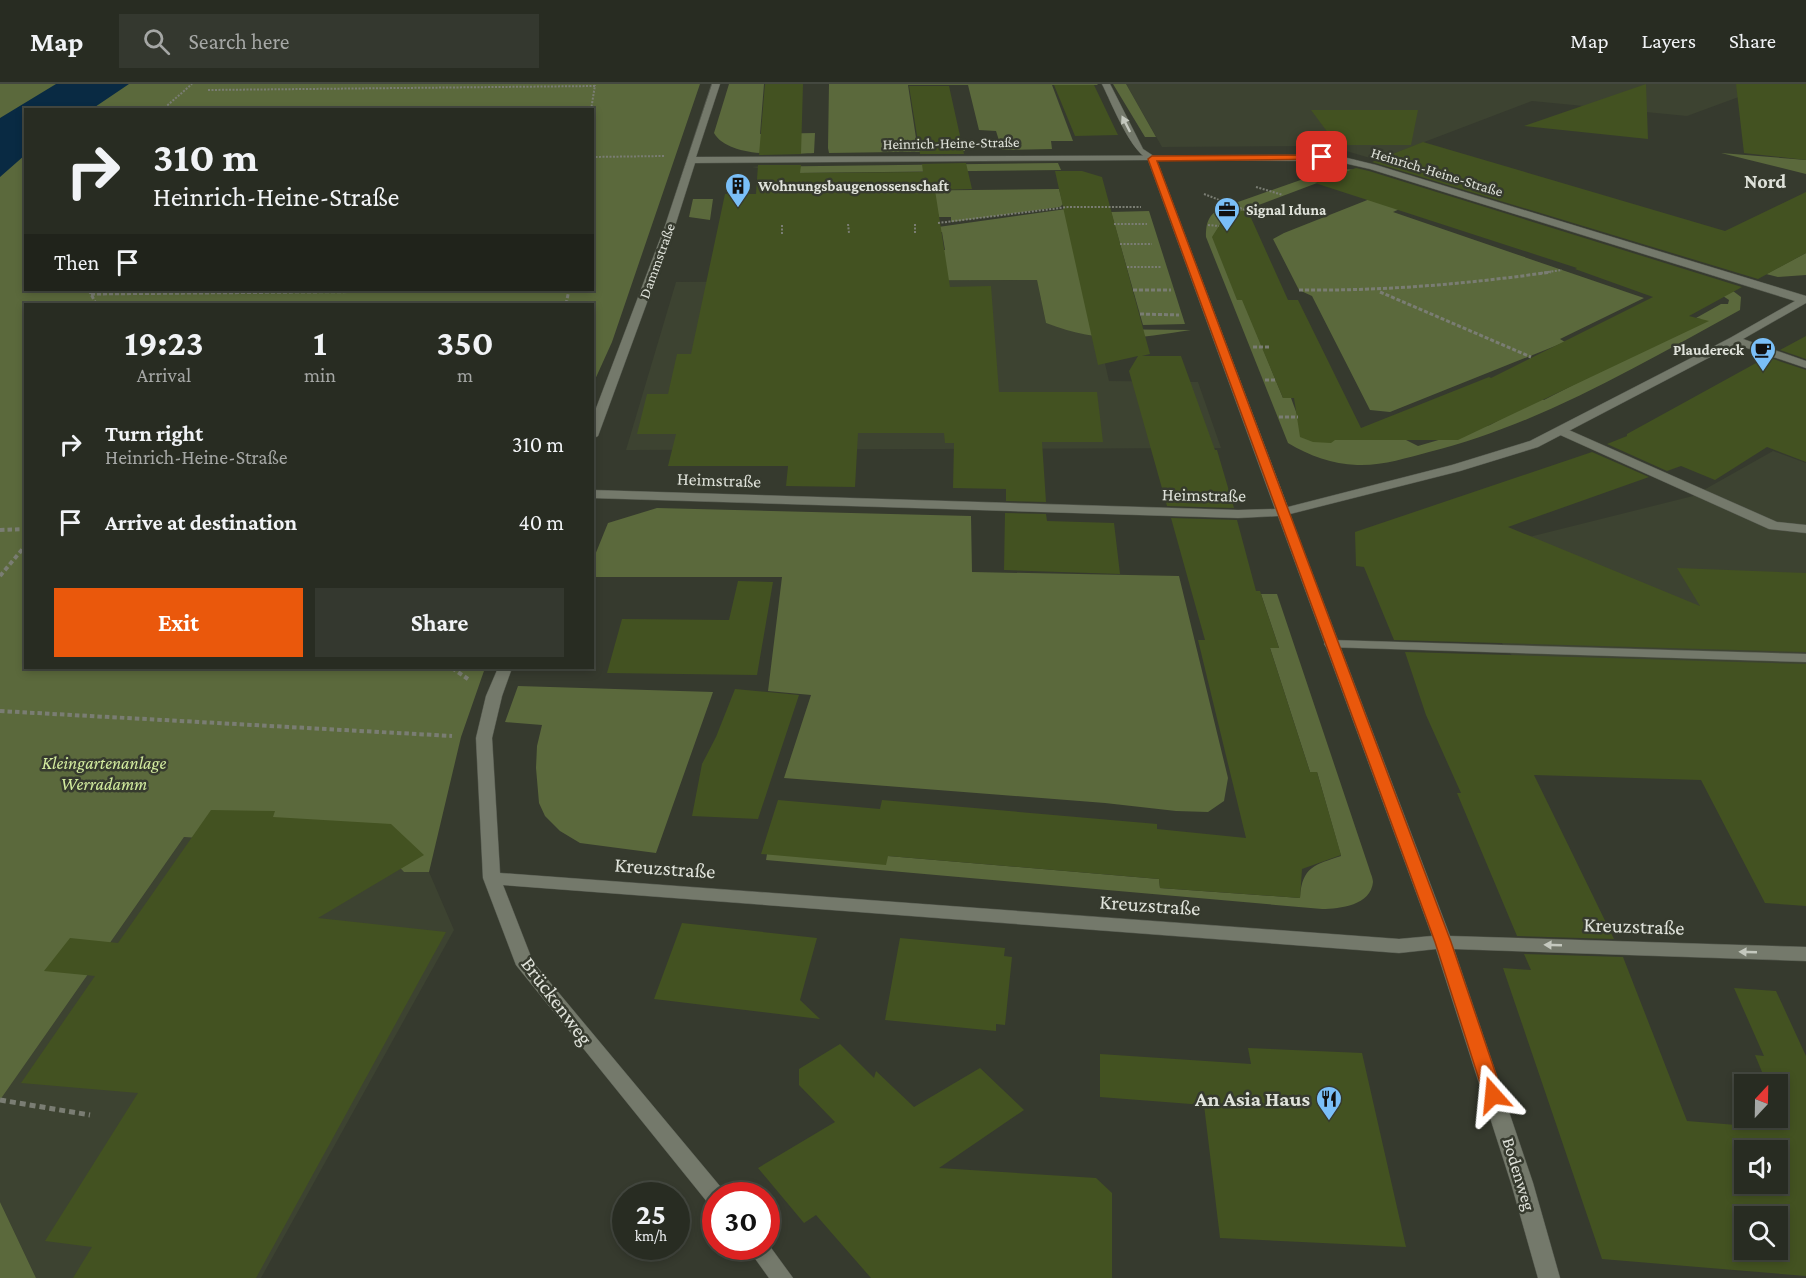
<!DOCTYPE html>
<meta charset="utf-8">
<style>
:root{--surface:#282c22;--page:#34382f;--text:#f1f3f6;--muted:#a5a7a5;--line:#444840;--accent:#ea580c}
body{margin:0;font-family:"Crimson Pro",serif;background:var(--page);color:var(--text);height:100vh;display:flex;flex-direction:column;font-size:22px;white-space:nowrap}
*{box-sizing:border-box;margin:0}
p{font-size:20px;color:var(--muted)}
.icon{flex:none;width:33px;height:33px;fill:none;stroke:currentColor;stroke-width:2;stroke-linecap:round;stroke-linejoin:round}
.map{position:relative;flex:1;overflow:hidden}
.side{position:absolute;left:24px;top:219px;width:570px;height:366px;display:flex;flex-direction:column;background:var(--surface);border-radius:0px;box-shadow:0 3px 9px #0003,0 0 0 2px var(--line)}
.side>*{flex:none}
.top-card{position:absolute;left:24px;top:24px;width:570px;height:183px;border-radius:0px;box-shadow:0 3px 9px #0003,0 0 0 2px var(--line);background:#282c22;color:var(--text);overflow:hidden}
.needle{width:39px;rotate:22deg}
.buttons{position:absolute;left:1734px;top:990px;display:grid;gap:12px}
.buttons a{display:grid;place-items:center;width:54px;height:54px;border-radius:0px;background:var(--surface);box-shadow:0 3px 9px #0003,0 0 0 2px var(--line);font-size:30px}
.speed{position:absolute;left:612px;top:1098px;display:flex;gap:12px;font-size:30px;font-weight:700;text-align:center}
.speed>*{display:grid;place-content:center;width:78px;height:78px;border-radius:50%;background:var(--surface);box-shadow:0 3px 9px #0003,0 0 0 2px var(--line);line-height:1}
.speed small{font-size:15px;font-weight:400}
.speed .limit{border:9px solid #d22;background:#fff;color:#111}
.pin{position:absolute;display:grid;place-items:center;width:51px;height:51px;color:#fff;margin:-26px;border-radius:12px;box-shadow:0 3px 9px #0006}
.me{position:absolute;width:66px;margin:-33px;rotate:342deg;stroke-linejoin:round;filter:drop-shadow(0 0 4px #0008)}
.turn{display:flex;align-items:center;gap:21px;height:126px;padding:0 30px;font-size:27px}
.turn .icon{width:78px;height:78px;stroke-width:2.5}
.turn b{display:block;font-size:42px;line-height:51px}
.then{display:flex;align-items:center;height:57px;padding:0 30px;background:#0003;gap:12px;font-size:22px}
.eta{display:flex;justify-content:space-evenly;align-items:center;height:102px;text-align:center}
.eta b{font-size:36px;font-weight:700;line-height:42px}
.action{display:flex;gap:12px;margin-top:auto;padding:12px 30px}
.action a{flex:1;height:69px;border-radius:0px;background:var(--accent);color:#fff;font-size:24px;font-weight:700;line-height:69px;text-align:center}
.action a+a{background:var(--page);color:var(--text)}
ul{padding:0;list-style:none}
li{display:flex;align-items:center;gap:18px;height:78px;padding:0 30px}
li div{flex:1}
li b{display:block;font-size:22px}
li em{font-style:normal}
header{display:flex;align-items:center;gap:36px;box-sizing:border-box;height:84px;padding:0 30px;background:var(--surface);border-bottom:2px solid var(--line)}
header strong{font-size:28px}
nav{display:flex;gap:33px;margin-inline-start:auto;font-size:21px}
.search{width:420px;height:54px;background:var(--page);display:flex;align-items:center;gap:15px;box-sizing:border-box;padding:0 21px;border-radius:0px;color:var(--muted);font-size:22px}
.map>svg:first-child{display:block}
</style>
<header>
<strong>Map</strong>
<div class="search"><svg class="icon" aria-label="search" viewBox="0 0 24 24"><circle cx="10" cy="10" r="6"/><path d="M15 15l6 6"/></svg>Search here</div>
<nav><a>Map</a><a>Layers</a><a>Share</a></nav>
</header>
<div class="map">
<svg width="1806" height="1194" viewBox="0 0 1806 1194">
<rect width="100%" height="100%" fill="#363a2e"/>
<path fill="#3d4331" d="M 1126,0 L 1774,0 L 1687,32 L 1532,17 L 1377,76 L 1329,62 L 1162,63 Z
M 1037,196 L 1046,239 L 1099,254 L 1109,297 L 1198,298 L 1221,364 L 626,366 L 676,198 Z
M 1773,367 L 1806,379 L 1806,583 L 1513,573 L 1455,500 L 1489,463 L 1693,412 Z
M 184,753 L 385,768 L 404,788 L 429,788 L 454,846 L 261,1194 L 36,1194 L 0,1118 L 0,1016 Z"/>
<path fill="#5b693c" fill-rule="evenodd" d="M 0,0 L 700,0 L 612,258 L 593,300 L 592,220 L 26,220 L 26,584 L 485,584 L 461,653 L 429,788 L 404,788 L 385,768 L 184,753 L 0,1016 ZM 26,26 L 592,26 L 592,206 L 26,206 Z
M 729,0 L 764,0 L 760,50 L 815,49 L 814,69 C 789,70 729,75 714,49 Z
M 829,0 L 1097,0 L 1098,1 L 1052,1 L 1073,57 L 1051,57 L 1052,65 L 1002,66 L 996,47 L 979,46 L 968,1 L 908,1 L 916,54 L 961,54 L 965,67 L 829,69 L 828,64 Z
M 1113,0 L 1126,0 L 1156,53 L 1145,53 Z
M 1721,69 L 1806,76 L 1806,90 Z
M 1058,79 L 1061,86 L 795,89 L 793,108 L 1059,105 L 1063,120 L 1060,123 L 951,138 L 951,133 L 939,133 L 937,126 L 781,128 L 780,135 L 769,135 L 772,84 L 752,83 Z
M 1342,85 L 1360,86 L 1341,90 L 1224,134 L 1213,153 L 1243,216 L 1283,314 L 1291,314 L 1298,333 L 1335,356 L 1402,354 L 1418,362 L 1490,341 L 1539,314 L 1544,316 L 1701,235 L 1696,234 L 1721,220 L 1728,220 L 1729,216 L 1723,212 L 1733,207 L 1741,213 L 1740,226 C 1639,281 1541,340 1429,368 C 1406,374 1382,382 1357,381 C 1332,380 1310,372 1288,359 L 1206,153 C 1206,139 1208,131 1221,124 L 1329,86 Z
M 1385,109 L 1415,118 L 1393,128 L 1644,214 L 1560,255 L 1565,258 L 1390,328 L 1370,326 L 1312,212 L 1299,206 L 1273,155 L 1284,149 Z
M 693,115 L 713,115 L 710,136 L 689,133 Z
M 1066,125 L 1091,245 L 1191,246 C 1134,255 1102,260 1046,239 L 1037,196 L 724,197 L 730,146 L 938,143 ZM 942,148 L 945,166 L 741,168 L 744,150 Z
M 1149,127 L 1185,240 L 1143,241 L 1111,128 Z
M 1806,169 L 1806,191 L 1778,193 L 1766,190 Z
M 657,424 L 971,432 L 972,488 L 1179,492 L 1228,694 L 1224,717 L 1208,728 L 1176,727 L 1105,719 L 784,694 L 811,611 L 768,607 L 782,493 L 593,493 L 593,476 L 608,439 Z
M 1261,510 L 1277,510 L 1369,784 C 1370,788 1373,794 1373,798 C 1371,821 1340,825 1322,825 L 766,776 L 767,770 L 888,772 L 1159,795 L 1160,804 L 1300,814 C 1302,782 1315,781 1341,772 L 1317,688 L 1310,688 L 1270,564 L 1279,564 Z
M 518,602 L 713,608 L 656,769 L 580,759 L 560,747 L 545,732 L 539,719 L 536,684 L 537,662 L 542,641 L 505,638 Z
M 0,1118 L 36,1194 L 0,1194 Z"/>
<path fill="#092a43" d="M 56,0 L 129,0 L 92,25 L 26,26 L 25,71 L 0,93 L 0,34 Z"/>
<path fill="#435221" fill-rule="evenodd" d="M 765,0 L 803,0 L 801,70 L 759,71 Z
M 1646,0 L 1648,55 L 1524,42 Z
M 1736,0 L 1806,0 L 1806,76 L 1744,69 Z
M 1054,1 L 1094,1 L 1118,51 L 1075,52 Z
M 909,2 L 949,2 L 964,70 L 920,70 Z
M 1311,26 L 1418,26 L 1411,61 L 1337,61 Z
M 1423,58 L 1725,147 L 1806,108 L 1806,169 L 1758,195 L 1372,78 Z
M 966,79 L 972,105 L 935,106 L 950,203 L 991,202 L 999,308 L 1097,308 L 1103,358 L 1042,358 L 1046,418 L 1006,417 L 1006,405 L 953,404 L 954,359 L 945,359 L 944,349 L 858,349 L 855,403 L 786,402 L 788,382 L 668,382 L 676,350 L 637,350 L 647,310 L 668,310 L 677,270 L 691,270 L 725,110 L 756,110 L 758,81 L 801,81 L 800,89 L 923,88 L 922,80 Z
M 1356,84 L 1369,87 L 1742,203 L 1689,232 L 1709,237 L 1458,356 L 1335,356 L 1331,359 L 1313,358 L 1300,353 L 1294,314 L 1283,314 L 1242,216 L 1237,216 L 1212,153 L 1224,134 L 1247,125 L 1288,216 L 1298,216 L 1361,344 L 1489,293 L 1491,294 L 1653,213 L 1575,185 L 1577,184 L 1315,99 Z
M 1055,87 L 1082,87 L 1102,93 L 1150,270 L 1142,272 L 1181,272 L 1215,366 L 1217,366 L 1234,424 L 1167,422 L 1129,287 L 1138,272 L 1098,281 Z
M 1806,252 L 1806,275 L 1780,266 Z
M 1767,273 L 1806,286 L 1806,378 L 1767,363 L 1715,396 L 1681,382 L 1667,387 L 1607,360 L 1627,352 L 1627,350 Z
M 1592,368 L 1649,393 L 1508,443 L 1700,522 L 1677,484 L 1806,489 L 1806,568 L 1394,556 L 1364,483 L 1356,482 L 1355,448 Z
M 1005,429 L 1046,430 L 1047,437 L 1114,439 L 1120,490 L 1004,486 Z
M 1171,434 L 1237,436 L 1256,507 L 1260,507 L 1279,564 L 1270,564 L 1310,688 L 1317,688 L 1341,771 L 1302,785 L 1300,814 L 1160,804 L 1159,795 L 888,772 L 886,781 L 761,770 L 778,716 L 880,725 L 882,716 L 1157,740 L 1157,745 L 1246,754 L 1198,556 L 1205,556 Z
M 738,497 L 773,498 L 757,591 L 607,589 L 622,535 L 729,536 Z
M 1405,568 L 1806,580 L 1806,822 L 1765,819 L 1701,696 L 1534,691 L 1614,855 L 1517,852 L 1457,709 L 1461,709 L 1426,631 Z
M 735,605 L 799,611 L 758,735 L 692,732 L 702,680 L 716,653 Z
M 211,726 L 275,727 L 273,733 L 391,740 L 424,771 L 318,834 L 446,848 L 256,1194 L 73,1194 L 92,1163 L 45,1157 L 138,1009 L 21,999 L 95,892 L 44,887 L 70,854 L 118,859 Z
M 682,839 L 817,854 L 800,916 L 820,935 L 654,915 Z
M 900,854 L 1005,864 L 1004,872 L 1012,873 L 1005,941 L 996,940 L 996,947 L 885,936 Z
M 1524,870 L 1623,873 L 1687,1037 L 1785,1045 L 1778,1026 L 1778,1000 L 1767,1000 L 1755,971 L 1764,972 L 1734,904 L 1776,907 L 1806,972 L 1806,1192 L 1602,1175 L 1503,884 L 1531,886 ZM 1744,1066 L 1778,1066 L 1778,1100 L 1744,1100 ZM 1744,1132 L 1778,1132 L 1778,1166 L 1744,1166 Z
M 840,960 L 874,994 L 876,987 L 914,1023 L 980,984 L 1024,1026 L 939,1084 L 1096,1094 L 1112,1109 L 1112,1194 L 871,1194 L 816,1131 L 804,1139 L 758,1084 L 835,1038 L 799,1001 L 799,985 Z
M 1248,964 L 1362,969 L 1406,1163 L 1220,1154 L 1204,1021 L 1100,1013 L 1100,970 L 1251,980 Z"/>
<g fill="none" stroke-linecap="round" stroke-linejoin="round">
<defs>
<path id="lane" d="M 1102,0 L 1110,0 L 1143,65 L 1155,73 L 1155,77 C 1134,78 1111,17 1102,0 Z
M 1562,343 L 1777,438 L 1806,441 L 1806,449 L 1769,445 L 1558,350 L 1558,344 Z
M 1331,556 L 1806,570 L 1806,578 L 1326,563 L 1324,560 L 1326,557 Z"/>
<path id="street" d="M 712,0 L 720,0 L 696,73 L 1335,71 L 1376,81 L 1806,212 L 1806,219 L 1743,255 L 1806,277 L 1806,284 L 1735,260 L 1538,363 L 1460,387 L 1290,430 L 1450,852 L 1806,863 L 1806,877 L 1454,865 L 1533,1099 L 1560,1194 L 1538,1194 L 1511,1099 L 1436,865 L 1399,869 L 503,801 L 533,878 L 724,1107 L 726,1112 L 716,1112 L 716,1122 L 708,1119 L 516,881 L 483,794 L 476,654 L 486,612 L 498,584 L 512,584 L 502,612 L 492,654 L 500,789 L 1399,855 L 1432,852 L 1278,432 L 1238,434 L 592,414 L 592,406 L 1238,426 L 1275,425 L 1148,76 L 695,79 L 675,142 L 598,352 L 592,355 L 592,335 L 665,142 ZM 1157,76 L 1335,77 L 1370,85 L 1795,217 L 1730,254 L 1530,357 L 1452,381 L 1288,423 Z
M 766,1157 L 793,1194 L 769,1194 L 746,1162 L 766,1162 Z"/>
</defs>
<use href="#lane" stroke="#53574d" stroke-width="1"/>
<use href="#street" stroke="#53574d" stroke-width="1"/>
<path stroke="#7a7d73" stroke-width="2" stroke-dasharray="2 1.5" stroke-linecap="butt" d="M 208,6 L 595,2
M 162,26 L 192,0
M 591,26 L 595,1
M 592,73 L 664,72
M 1256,103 L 1283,111
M 1204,110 L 1245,126
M 938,139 L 1068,123 L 1141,123
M 848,140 L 849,149
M 915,140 L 915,149
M 1114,140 L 1147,140
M 782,141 L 782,150
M 1208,141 L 1219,142
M 1120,160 L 1152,160
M 1127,183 L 1162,183
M 1541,189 L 1562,186"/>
<path stroke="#7a7d73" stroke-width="3" stroke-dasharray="4 2" stroke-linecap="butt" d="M 89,206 L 96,220
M 1133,206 L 1171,206
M 1299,206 C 1384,207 1467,200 1551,188
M 1380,208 L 1531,273
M 91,210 L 517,206
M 566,220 L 569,206
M 1140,230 L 1179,231
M 1253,263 L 1270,263
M 1265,296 L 1276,296
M 1279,333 L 1298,333"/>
<path stroke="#7a7d73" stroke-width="4" stroke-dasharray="4.5 3" stroke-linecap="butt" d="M 0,446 L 26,445
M 0,492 L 26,461
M 452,584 L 468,595
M 0,627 L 452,652"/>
<path stroke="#7a7d73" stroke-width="5" stroke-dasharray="6 4" stroke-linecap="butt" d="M 0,1016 L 90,1031"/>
<use href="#lane" fill="#74796b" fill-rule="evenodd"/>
<use href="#street" fill="#74796b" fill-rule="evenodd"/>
</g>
<defs><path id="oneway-solid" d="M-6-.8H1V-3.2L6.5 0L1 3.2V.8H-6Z" transform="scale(1.5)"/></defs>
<g fill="#c4c8be">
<use href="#oneway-solid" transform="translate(1126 40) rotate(-117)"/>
<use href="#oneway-solid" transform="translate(1553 861) rotate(-178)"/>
<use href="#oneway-solid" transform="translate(1748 868) rotate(-178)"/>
</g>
<path fill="#ea580c" stroke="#983908" stroke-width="1.5" d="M 1322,71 L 1326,73 L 1325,75 L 1157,77 L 1451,858 L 1503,1011 L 1500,1016 L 1493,1019 L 1487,1016 L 1484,1011 L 1435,858 L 1148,75 L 1152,72 Z"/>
<defs>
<symbol id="building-pin" viewBox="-11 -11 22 30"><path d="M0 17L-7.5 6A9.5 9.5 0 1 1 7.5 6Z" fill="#7abff8" stroke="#363a2e"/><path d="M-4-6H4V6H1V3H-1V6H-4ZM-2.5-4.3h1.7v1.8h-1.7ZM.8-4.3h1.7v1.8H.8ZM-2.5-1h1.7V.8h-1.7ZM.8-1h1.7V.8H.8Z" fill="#111"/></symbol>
<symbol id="office-pin" viewBox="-11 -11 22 30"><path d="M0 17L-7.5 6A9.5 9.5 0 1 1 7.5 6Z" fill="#7abff8" stroke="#363a2e"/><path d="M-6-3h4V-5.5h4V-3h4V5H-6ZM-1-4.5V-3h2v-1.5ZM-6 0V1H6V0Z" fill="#111"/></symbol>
<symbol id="cafe-pin" viewBox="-11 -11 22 30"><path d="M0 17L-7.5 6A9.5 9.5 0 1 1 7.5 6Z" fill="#7abff8" stroke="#363a2e"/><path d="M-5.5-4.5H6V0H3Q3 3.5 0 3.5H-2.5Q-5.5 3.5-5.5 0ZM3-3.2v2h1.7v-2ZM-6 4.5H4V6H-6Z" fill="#111"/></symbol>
<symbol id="restaurant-pin" viewBox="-11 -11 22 30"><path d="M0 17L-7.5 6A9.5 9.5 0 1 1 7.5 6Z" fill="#7abff8" stroke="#363a2e"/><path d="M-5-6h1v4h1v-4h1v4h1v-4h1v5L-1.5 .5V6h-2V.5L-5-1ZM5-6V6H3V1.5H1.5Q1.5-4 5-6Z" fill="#111"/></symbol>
</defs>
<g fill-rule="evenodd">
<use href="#building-pin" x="723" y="87" width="30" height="40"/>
<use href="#office-pin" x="1212" y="111" width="30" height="40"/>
<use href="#cafe-pin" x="1748" y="251" width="30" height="40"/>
<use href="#restaurant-pin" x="1314" y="1000" width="30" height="40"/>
</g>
<g text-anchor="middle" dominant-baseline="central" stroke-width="5" stroke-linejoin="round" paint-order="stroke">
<g font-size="15" fill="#dfe2da" stroke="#363a2e">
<text transform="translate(951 59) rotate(-1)">Heinrich-Heine-Straße</text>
<text transform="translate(1437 88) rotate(17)">Heinrich-Heine-Straße</text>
<text transform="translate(657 177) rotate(-70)">Dammstraße</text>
</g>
<g font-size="15" font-weight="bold" fill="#dfe2da" stroke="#363a2e" text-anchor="start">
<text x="758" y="102">Wohnungsbaugenossenschaft</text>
<text x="1246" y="126">Signal Iduna</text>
<text x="1744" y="266" text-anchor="end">Plaudereck</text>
</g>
<g font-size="18" fill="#dfe2da" stroke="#363a2e">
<text transform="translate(719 396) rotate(2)">Heimstraße</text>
<text transform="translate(1204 411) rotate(1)">Heimstraße</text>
<text transform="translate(1519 1090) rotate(73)">Bodenweg</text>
</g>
<g font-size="18" font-style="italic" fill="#d3ec9f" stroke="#363a2e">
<text x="104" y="679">Kleingartenanlage<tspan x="104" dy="21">Werradamm</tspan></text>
</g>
<g font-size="20" font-weight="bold" fill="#dfe2da" stroke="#363a2e">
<text x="1765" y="97">Nord</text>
</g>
<g font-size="21" fill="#dfe2da" stroke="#363a2e">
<text transform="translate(665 784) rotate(4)">Kreuzstraße</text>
<text transform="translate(1150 821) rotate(4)">Kreuzstraße</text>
<text transform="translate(1634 842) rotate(2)">Kreuzstraße</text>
<text transform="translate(557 917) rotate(53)">Brückenweg</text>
</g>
<g font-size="21" font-weight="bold" fill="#dfe2da" stroke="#363a2e" text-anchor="end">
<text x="1310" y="1015">An Asia Haus</text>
</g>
</g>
</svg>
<div class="buttons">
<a><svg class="needle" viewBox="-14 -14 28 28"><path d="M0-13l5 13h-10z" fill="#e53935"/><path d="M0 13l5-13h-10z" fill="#a5a7a5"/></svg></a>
<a><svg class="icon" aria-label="sound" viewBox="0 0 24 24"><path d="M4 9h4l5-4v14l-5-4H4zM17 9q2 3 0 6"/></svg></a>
<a><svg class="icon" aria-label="search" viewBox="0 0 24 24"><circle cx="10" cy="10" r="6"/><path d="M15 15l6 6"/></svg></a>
</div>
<div class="speed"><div>25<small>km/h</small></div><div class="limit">30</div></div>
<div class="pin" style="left:1322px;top:73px;background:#d93025"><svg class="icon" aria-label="arrive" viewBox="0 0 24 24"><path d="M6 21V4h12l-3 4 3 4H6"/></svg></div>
<svg class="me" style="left:1493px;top:1011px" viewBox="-20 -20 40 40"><path d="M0-17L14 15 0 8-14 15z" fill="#ea580c" stroke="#fff" stroke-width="4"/></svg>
<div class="top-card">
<div class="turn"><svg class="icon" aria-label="right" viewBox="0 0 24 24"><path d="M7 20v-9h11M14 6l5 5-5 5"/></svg><div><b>310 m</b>Heinrich-Heine-Straße</div></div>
<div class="then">Then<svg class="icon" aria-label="arrive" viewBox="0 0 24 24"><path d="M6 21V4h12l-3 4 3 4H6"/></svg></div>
</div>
<section class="side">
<div class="eta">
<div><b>19:23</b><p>Arrival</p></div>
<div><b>1</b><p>min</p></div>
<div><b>350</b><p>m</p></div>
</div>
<ul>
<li><svg class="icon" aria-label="right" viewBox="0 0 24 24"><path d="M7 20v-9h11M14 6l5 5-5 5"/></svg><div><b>Turn right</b><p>Heinrich-Heine-Straße</p></div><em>310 m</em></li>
<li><svg class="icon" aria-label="arrive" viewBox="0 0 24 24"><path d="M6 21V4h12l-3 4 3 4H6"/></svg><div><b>Arrive at destination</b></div><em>40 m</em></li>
</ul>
<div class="action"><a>Exit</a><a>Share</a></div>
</section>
</div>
